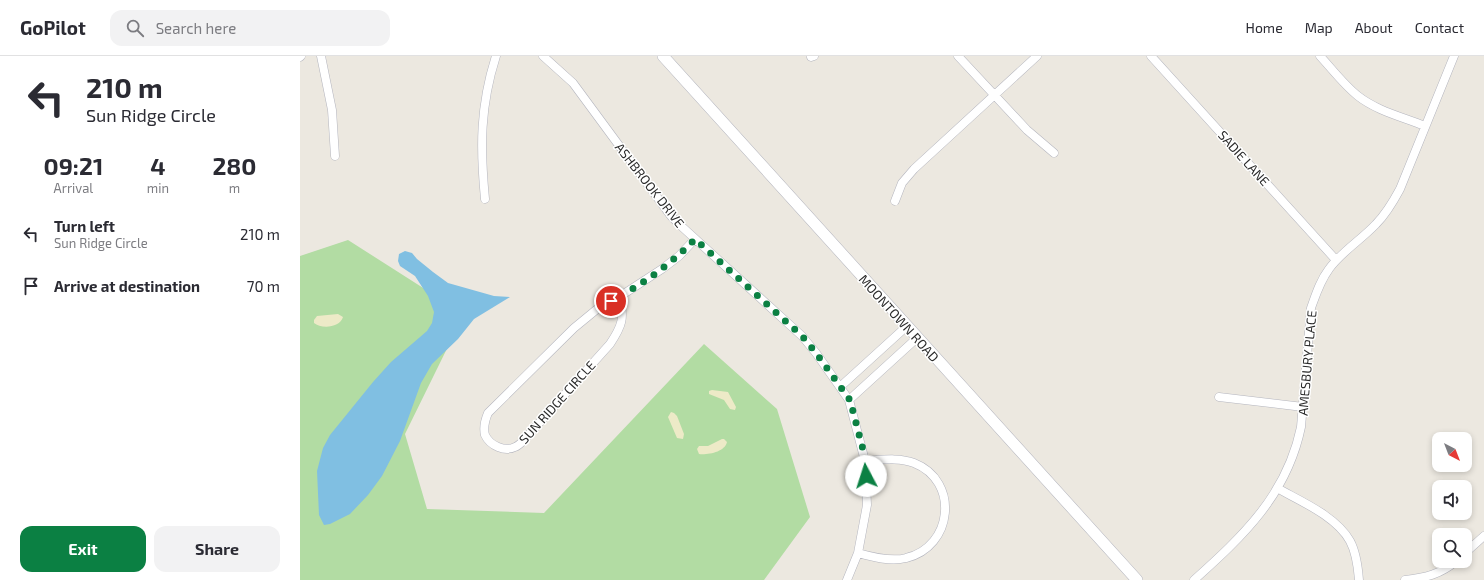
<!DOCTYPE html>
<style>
:root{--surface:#fff;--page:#f2f2f3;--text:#2b2b33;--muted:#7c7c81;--line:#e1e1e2;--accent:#0b8043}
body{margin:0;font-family:"Exo 2",sans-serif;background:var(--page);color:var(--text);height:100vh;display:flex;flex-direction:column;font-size:15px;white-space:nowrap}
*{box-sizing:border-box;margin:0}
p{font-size:13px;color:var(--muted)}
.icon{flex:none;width:22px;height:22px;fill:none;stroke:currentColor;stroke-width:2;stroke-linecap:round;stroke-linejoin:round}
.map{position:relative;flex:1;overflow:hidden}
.panel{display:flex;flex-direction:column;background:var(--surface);width:300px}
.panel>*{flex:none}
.top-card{background:#fff;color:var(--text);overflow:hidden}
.needle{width:26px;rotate:138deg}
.tools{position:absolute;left:1132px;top:376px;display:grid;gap:8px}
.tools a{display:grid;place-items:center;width:40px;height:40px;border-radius:8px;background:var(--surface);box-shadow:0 2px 6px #0003;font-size:20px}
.pin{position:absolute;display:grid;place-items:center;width:34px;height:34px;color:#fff;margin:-17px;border:2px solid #fff;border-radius:50%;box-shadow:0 1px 4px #0007}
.me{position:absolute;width:44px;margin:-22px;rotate:355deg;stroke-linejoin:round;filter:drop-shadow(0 0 3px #0008)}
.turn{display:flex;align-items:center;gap:14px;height:84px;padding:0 20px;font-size:18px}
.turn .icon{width:52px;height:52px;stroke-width:2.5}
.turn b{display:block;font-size:28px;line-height:34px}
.eta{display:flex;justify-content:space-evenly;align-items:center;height:68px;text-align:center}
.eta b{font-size:24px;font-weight:700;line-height:28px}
.action{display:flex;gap:8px;margin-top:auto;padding:8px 20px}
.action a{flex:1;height:46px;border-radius:12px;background:var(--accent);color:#fff;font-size:16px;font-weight:700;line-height:46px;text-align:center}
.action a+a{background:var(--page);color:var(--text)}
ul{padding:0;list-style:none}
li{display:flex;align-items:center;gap:12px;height:52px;padding:0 20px}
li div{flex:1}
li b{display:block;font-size:15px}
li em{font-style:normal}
header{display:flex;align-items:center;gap:24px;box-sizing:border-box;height:56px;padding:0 20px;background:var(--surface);border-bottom:1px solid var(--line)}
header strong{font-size:19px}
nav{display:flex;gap:22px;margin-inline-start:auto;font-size:14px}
.search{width:280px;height:36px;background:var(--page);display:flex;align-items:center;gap:10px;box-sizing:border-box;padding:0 14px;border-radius:12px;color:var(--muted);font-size:15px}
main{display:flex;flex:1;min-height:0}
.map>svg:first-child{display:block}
</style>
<header>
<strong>GoPilot</strong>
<div class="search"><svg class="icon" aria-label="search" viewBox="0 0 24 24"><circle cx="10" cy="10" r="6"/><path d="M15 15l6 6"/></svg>Search here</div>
<nav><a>Home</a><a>Map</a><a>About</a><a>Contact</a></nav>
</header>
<main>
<section class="panel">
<div class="top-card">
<div class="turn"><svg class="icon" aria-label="left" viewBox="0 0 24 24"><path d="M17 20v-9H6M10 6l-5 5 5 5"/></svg><div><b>210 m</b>Sun Ridge Circle</div></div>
</div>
<div class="eta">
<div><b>09:21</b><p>Arrival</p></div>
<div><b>4</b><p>min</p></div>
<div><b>280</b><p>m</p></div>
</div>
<ul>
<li><svg class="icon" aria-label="left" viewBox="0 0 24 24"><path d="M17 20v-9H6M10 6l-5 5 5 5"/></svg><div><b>Turn left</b><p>Sun Ridge Circle</p></div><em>210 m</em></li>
<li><svg class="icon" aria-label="arrive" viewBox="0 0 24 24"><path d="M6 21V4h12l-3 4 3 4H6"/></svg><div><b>Arrive at destination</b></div><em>70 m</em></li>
</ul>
<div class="action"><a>Exit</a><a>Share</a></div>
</section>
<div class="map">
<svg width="1184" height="524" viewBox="0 0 1184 524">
<rect width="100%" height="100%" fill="#ece8e0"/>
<path fill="#b2dca3" d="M 48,184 L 164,258 L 105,378 L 127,453 L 244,457 L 404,288 L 477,353 L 510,461 L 464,524 L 0,524 L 0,200 Z"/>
<path fill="#edeac7" d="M 38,258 L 43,261 C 40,272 21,273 14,267 L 14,264 L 17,260 Z
M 412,334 L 428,336 L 436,351 L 435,354 L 430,353 L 424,344 L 409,338 L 409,335 Z
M 371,356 L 374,357 L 377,360 L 384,378 L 383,383 L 377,382 L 368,361 Z
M 422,383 L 424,383 L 427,386 C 425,396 408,399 399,398 L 397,393 L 399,390 L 408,390 Z"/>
<path fill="#80bfe2" d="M 105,195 L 112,197 L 117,203 L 133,216 L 148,227 L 194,240 L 210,241 L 174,263 L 158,283 L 132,308 L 121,327 L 100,385 L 82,420 L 68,439 L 50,458 L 30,468 L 24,469 L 19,459 L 17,415 L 23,392 L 30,379 L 73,326 L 91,306 L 127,275 L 132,267 L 134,256 L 128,240 L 115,220 L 100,210 L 98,205 L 99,198 Z"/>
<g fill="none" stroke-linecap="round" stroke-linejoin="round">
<defs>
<path id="street" d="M 21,0 L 32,54 L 35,100
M 243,0 L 273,27 L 371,160 L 380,169 L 502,280 L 516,297 L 549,344 L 565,405 L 567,449 L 558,497 L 547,524
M 658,0 L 727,74 L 754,97
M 851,0 L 1036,204
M 1020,0 C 1032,13 1044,29 1058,40 C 1077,55 1103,61 1125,70
M 0,1 L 1,0
M 511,1 L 514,0
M 185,143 C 180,91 180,50 196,0
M 595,145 L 602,127 L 614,113 L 737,0
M 319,241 C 325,262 322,270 310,288 L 223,385 C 221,387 218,390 215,391 C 205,396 190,390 185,379 C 183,371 185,364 188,357 L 274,272 L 302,249 Z
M 319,241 L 362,213 L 379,200 L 395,183
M 541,330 L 607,270
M 919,341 L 1003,351
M 549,344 L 617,282
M 977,432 C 1000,445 1036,460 1050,485 C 1056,496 1058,511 1059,524
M 558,497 C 572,501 591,506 606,502 C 653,491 660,425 614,407 C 599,401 581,404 565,405
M 1165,497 L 1184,480
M 894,524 C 943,480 987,439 1001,371 L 1011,252 C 1016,238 1020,225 1029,213 C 1041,196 1061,184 1076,168 C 1086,158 1093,146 1100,133 L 1154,0
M 1105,524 C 1125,522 1141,518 1156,505"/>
<path id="secondary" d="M 363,0 L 837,524"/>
</defs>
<use href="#street" stroke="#b4b5be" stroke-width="9"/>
<use href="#secondary" stroke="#b4b5be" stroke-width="12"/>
<use href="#street" stroke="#fff" stroke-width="8"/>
<use href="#secondary" stroke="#fff" stroke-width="11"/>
</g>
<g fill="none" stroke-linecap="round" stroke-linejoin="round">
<path stroke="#0b8043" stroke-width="7" stroke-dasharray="0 12.6" d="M 311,245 C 342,229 371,208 395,183 L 502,280 L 516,297 L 550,344 L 566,405 L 566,420"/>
</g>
<g text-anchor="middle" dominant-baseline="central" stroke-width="3" stroke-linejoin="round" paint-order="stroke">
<g font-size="13" fill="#2c2c2c" stroke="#fff">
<text transform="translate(944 102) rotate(48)">SADIE LANE</text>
<text transform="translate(350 129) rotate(52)">ASHBROOK DRIVE</text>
<text transform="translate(599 262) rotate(48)">MOONTOWN ROAD</text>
<text transform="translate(1007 307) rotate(-85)">AMESBURY PLACE</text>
<text transform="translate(257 346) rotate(-48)">SUN RIDGE CIRCLE</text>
</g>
</g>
</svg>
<div class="tools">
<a><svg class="needle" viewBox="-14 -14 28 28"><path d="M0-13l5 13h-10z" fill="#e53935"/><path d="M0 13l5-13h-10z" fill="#7c7c81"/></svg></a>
<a><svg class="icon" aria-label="sound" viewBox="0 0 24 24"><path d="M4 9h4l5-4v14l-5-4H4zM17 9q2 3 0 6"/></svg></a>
<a><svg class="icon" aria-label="search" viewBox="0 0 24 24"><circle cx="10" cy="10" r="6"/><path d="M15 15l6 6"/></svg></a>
</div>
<div class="pin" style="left:311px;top:245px;background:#d93025"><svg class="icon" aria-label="arrive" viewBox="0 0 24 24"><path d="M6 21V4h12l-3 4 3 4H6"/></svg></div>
<svg class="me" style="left:566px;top:420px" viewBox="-20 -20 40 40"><circle r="19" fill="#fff"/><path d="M0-13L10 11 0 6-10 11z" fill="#0b8043"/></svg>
</div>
</main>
